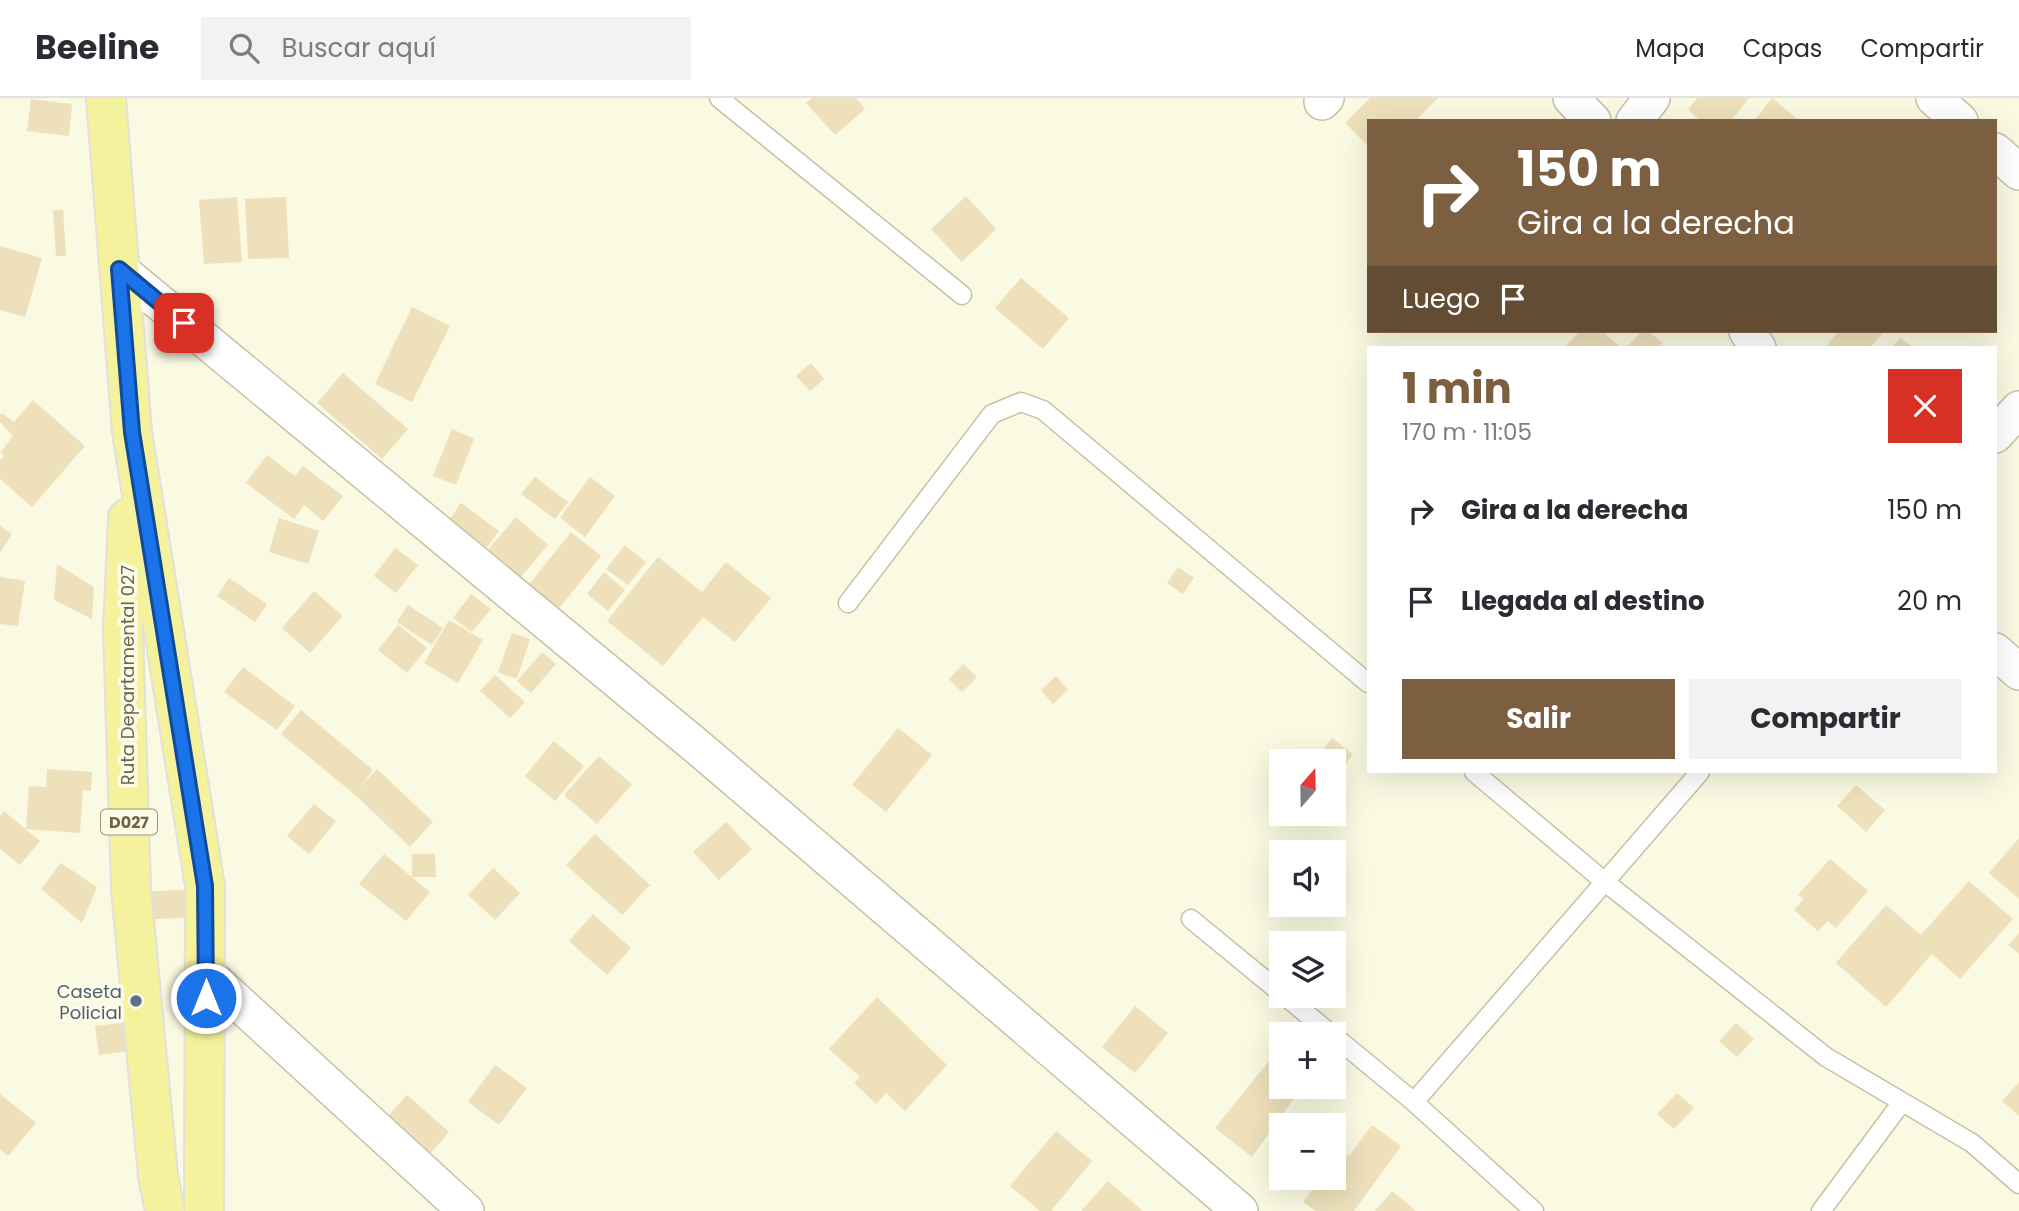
<!DOCTYPE html>
<html lang="es">
<meta charset="utf-8">
<style>
:root{--surface:#fff;--page:#f2f2f3;--text:#2b2b33;--muted:#7c7c81;--line:#e1e1e2;--accent:#7b5f40}
body{margin:0;font-family:Poppins,sans-serif;background:var(--page);color:var(--text);height:100vh;display:flex;flex-direction:column;font-size:26px;white-space:nowrap}
*{box-sizing:border-box;margin:0}
p{font-size:23px;color:var(--muted)}
.icon{flex:none;width:38px;height:38px;fill:none;stroke:currentColor;stroke-width:2;stroke-linecap:round;stroke-linejoin:round}
.map{position:relative;flex:1;overflow:hidden}
.details{position:absolute;left:1367px;top:248px;width:630px;height:427px;display:flex;flex-direction:column;background:var(--surface);border-radius:0px;box-shadow:0 7px 28px #0002}
.details>*{flex:none}
.banner{position:absolute;left:1367px;top:21px;width:630px;height:214px;border-radius:0px;box-shadow:0 7px 28px #0002;background:#7b5f40;color:#fff;overflow:hidden}
.needle{width:46px;rotate:20deg}
.controls{position:absolute;left:1269px;top:651px;display:grid;gap:14px}
.controls a{display:grid;place-items:center;width:77px;height:77px;border-radius:0px;background:var(--surface);box-shadow:0 7px 28px #0002;font-size:35px}
.pin{position:absolute;display:grid;place-items:center;width:60px;height:60px;color:#fff;margin:-30px;border-radius:14px;box-shadow:0 4px 10px #0006}
.me{position:absolute;width:77px;margin:-38px;rotate:0deg;stroke-linejoin:round;filter:drop-shadow(0 0 5px #0008)}
.turn{display:flex;align-items:center;gap:24px;height:147px;padding:0 35px;font-size:32px}
.turn .icon{width:91px;height:91px;stroke-width:2.5}
.turn b{display:block;font-size:49px;line-height:60px}
.then{display:flex;align-items:center;height:66px;padding:0 35px;background:#0003;gap:14px;font-size:26px}
.round{display:grid;place-items:center;flex:none;width:74px;height:74px;border-radius:0px;background:var(--page)}
.summary{display:flex;align-items:center;justify-content:space-between;height:119px;padding:0 35px}
h1{font-size:42px;font-weight:700;line-height:52px;color:var(--accent)}
.primary-button{display:flex;gap:14px;margin-top:auto;padding:14px 35px}
.primary-button a{flex:1;height:80px;border-radius:0px;background:var(--accent);color:#fff;font-size:28px;font-weight:700;line-height:80px;text-align:center}
.primary-button a+a{background:var(--page);color:var(--text)}
ul{padding:0;list-style:none}
li{display:flex;align-items:center;gap:21px;height:91px;padding:0 35px}
li div{flex:1}
li b{display:block;font-size:26px}
li em{font-style:normal}
header{display:flex;align-items:center;gap:42px;box-sizing:border-box;height:98px;padding:0 35px;background:var(--surface);border-bottom:2px solid var(--line)}
header strong{font-size:33px}
nav{display:flex;gap:38px;margin-inline-start:auto;font-size:24px}
.search{width:490px;height:63px;background:var(--page);display:flex;align-items:center;gap:18px;box-sizing:border-box;padding:0 24px;border-radius:0px;color:var(--muted);font-size:26px}
.map>svg:first-child{display:block}
</style>
<header>
<strong>Beeline</strong>
<div class="search"><svg class="icon" aria-label="search" viewBox="0 0 24 24"><circle cx="10" cy="10" r="6"/><path d="M15 15l6 6"/></svg>Buscar aquí</div>
<nav><a>Mapa</a><a>Capas</a><a>Compartir</a></nav>
</header>
<div class="map">
<svg width="2019" height="1113" viewBox="0 0 2019 1113">
<rect width="100%" height="100%" fill="#faf9e2"/>
<path fill="#ede0bb" d="M 812,0 L 856,0 L 865,11 L 835,37 L 806,5 Z
M 1370,0 L 1438,0 L 1415,23 L 1368,23 L 1368,48 L 1345,25 Z
M 1697,0 L 1749,0 L 1731,23 L 1701,23 L 1688,12 Z
M 1772,0 L 1800,23 L 1754,23 Z
M 31,1 L 72,6 L 69,38 L 27,33 Z
M 966,98 L 996,131 L 962,164 L 931,131 Z
M 237,99 L 242,164 L 204,166 L 199,102 Z
M 286,99 L 289,160 L 248,161 L 245,101 Z
M 53,112 L 63,112 L 66,158 L 56,158 Z
M 0,148 L 42,160 L 25,219 L 0,212 Z
M 1021,180 L 1069,220 L 1043,251 L 995,210 Z
M 412,209 L 450,228 L 412,304 L 375,286 Z
M 1580,233 L 1602,233 L 1619,248 L 1564,250 Z
M 1642,233 L 1648,233 L 1663,245 L 1658,250 L 1626,250 Z
M 1838,233 L 1884,233 L 1870,250 L 1825,250 Z
M 1900,240 L 1914,250 L 1891,250 Z
M 811,265 L 824,281 L 810,293 L 796,278 Z
M 343,275 L 408,331 L 382,361 L 317,305 Z
M 33,302 L 85,348 L 32,409 L 0,381 L 0,362 L 4,358 L 0,355 L 13,338 L 0,324 L 0,317 L 2,315 L 14,324 Z
M 452,331 L 474,341 L 456,387 L 433,378 Z
M 267,357 L 295,378 L 303,368 L 343,398 L 323,423 L 304,407 L 294,421 L 246,385 Z
M 535,379 L 568,404 L 555,421 L 521,396 Z
M 590,379 L 615,398 L 585,439 L 560,420 Z
M 461,405 L 499,433 L 482,456 L 444,429 Z
M 516,419 L 548,447 L 520,480 L 487,453 Z
M 279,420 L 319,433 L 308,466 L 269,454 Z
M 0,428 L 12,436 L 0,455 Z
M 571,434 L 601,458 L 557,513 L 527,489 Z
M 625,447 L 646,464 L 628,487 L 606,471 Z
M 395,450 L 418,467 L 396,495 L 374,478 Z
M 658,459 L 702,494 L 726,464 L 771,500 L 735,544 L 703,519 L 663,568 L 607,523 Z
M 57,466 L 94,489 L 92,521 L 54,502 Z
M 1178,469 L 1194,480 L 1183,496 L 1167,485 Z
M 604,474 L 625,492 L 608,513 L 587,496 Z
M 0,479 L 25,483 L 18,528 L 0,526 Z
M 229,480 L 267,506 L 255,524 L 217,498 Z
M 314,493 L 343,518 L 310,555 L 282,530 Z
M 471,496 L 491,511 L 472,534 L 453,520 Z
M 408,507 L 443,530 L 432,547 L 397,524 Z
M 449,522 L 483,542 L 458,585 L 424,565 Z
M 398,527 L 427,550 L 407,575 L 378,552 Z
M 512,535 L 530,541 L 517,581 L 498,574 Z
M 542,554 L 556,566 L 531,595 L 517,583 Z
M 963,566 L 977,579 L 962,594 L 949,581 Z
M 243,569 L 295,608 L 277,632 L 224,594 Z
M 495,577 L 525,604 L 510,620 L 480,593 Z
M 1056,578 L 1068,592 L 1053,606 L 1041,592 Z
M 301,612 L 373,672 L 360,689 L 377,671 L 433,724 L 410,749 L 354,696 L 281,636 Z
M 898,630 L 932,657 L 886,714 L 852,687 Z
M 1332,640 L 1353,656 L 1342,672 L 1320,656 Z
M 554,643 L 584,668 L 555,703 L 525,678 Z
M 599,658 L 632,686 L 597,726 L 564,697 Z
M 47,671 L 92,674 L 91,693 L 83,692 L 80,735 L 26,731 L 29,688 L 46,689 Z
M 1856,687 L 1885,712 L 1866,734 L 1837,708 Z
M 314,706 L 336,723 L 309,756 L 287,738 Z
M 4,713 L 40,743 L 20,767 L 0,751 L 0,718 Z
M 726,724 L 752,751 L 719,782 L 693,754 Z
M 595,736 L 650,787 L 622,817 L 566,767 Z
M 2019,740 L 2019,801 L 1989,775 Z
M 384,756 L 430,794 L 406,823 L 359,786 Z
M 412,756 L 435,756 L 436,779 L 412,779 Z
M 1830,761 L 1868,793 L 1836,830 L 1828,823 L 1818,833 L 1794,812 L 1804,801 L 1798,797 Z
M 61,765 L 97,789 L 82,825 L 41,791 Z
M 493,770 L 520,795 L 495,822 L 468,797 Z
M 1969,783 L 2013,821 L 1960,881 L 1932,856 L 1886,909 L 1836,865 L 1886,807 L 1921,837 Z
M 199,791 L 201,819 L 138,822 L 137,794 Z
M 593,816 L 631,850 L 607,877 L 569,843 Z
M 2019,835 L 2019,856 L 2008,847 Z
M 877,899 L 947,967 L 905,1013 L 886,995 L 876,1006 L 854,985 L 860,979 L 829,951 Z
M 1135,908 L 1168,935 L 1135,975 L 1102,949 Z
M 128,924 L 132,953 L 99,957 L 95,928 Z
M 1736,925 L 1754,941 L 1737,959 L 1719,943 Z
M 1276,954 L 1281,958 L 1281,989 L 1302,989 L 1252,1059 L 1215,1030 Z
M 495,967 L 527,990 L 499,1027 L 468,1004 Z
M 2019,984 L 2019,1018 L 2002,1003 Z
M 1677,995 L 1694,1010 L 1674,1031 L 1657,1016 Z
M 0,996 L 36,1025 L 8,1058 L 0,1051 Z
M 407,997 L 449,1034 L 426,1061 L 383,1024 Z
M 1372,1027 L 1401,1048 L 1354,1113 L 1316,1113 L 1303,1104 L 1321,1080 L 1334,1080 L 1334,1063 L 1341,1053 L 1349,1058 Z
M 1056,1033 L 1092,1063 L 1051,1113 L 1040,1113 L 1010,1088 Z
M 1108,1083 L 1143,1113 L 1081,1113 Z
M 1392,1093 L 1416,1113 L 1375,1113 Z"/>
<g fill="none" stroke-linecap="round" stroke-linejoin="round">
<defs>
<path id="service" d="M 719,0 L 962,197
M 848,505 L 992,316 L 1021,304 L 1043,312 L 1368,585
M 1474,674 L 1605,784 L 1826,959 L 1972,1045 L 2019,1086
M 1191,821 L 1281,895
M 1285,898 L 1331,936
M 1334,938 L 1414,1004 L 1534,1113
M 1414,1004 L 1700,674
M 1821,1113 L 1902,1004"/>
<path id="minor" d="M 1571,0 L 1593,23
M 1934,0 L 1960,23
M 1322,4 L 1326,0
M 1634,23 L 1652,0
M 1995,53 L 2019,74
M 119,171 L 700,651 L 1240,1113
M 1747,233 L 1758,250
M 1995,337 L 2019,311
M 1995,553 L 2019,574
M 206,875 L 466,1113"/>
<path id="primary" d="M 106,0 L 132,334 L 205,788 L 204,1113
M 128,420 L 123,531 L 131,791 L 158,1077 L 165,1113"/>
</defs>
<use href="#service" stroke="#c7c0a7" stroke-width="21"/>
<use href="#minor" stroke="#c7c0a7" stroke-width="38"/>
<use href="#primary" stroke="#e2e0db" stroke-width="42"/>
<use href="#service" stroke="#fff" stroke-width="18"/>
<use href="#minor" stroke="#fff" stroke-width="35"/>
<use href="#primary" stroke="#f5f29e" stroke-width="38"/>
</g>
<g fill="none" stroke-linecap="round" stroke-linejoin="round">
<defs>
<path id="route" d="M 184,225 L 119,171 L 132,334 L 205,788 L 206,900"/>
</defs>
<use href="#route" stroke="#114b97" stroke-width="18"/>
<use href="#route" stroke="#1a73e8" stroke-width="12"/>
</g>
<circle fill="#5c6f8a" stroke="#fdfce7" stroke-width="2.5" cx="136" cy="903" r="7"/>
<g text-anchor="middle" dominant-baseline="central" stroke-width="7" stroke-linejoin="round" paint-order="stroke">
<rect fill="#fdfce7" stroke="#9a9279" stroke-width="2" x="101" y="711.5" width="56" height="25" rx="5"/>
<g font-size="16" font-weight="bold" fill="#6f644a">
<text x="129" y="724">D027</text>
</g>
<g font-size="18" fill="#6f644a" stroke="#fdfce7">
<text transform="translate(127 577) rotate(-90)">Ruta Departamental 027</text>
</g>
<g font-size="18" fill="#4e5e75" stroke="#fdfce7" text-anchor="end">
<text x="122" y="893">Caseta<tspan x="122" dy="21">Policial</tspan></text>
</g>
</g>
</svg>
<div class="controls">
<a><svg class="needle" viewBox="-14 -14 28 28"><path d="M0-13l5 13h-10z" fill="#e53935"/><path d="M0 13l5-13h-10z" fill="#7c7c81"/></svg></a>
<a><svg class="icon" aria-label="sound" viewBox="0 0 24 24"><path d="M4 9h4l5-4v14l-5-4H4zM17 9q2 3 0 6"/></svg></a>
<a><svg class="icon" aria-label="layers" viewBox="0 0 24 24"><path d="M12 4l9 5-9 5-9-5zM3 14l9 5 9-5"/></svg></a>
<a>+</a>
<a>−</a>
</div>
<div class="pin" style="left:184px;top:225px;background:#d93025"><svg class="icon" aria-label="arrive" viewBox="0 0 24 24"><path d="M6 21V4h12l-3 4 3 4H6"/></svg></div>
<svg class="me" style="left:206px;top:900px" viewBox="-20 -20 40 40"><circle r="17" fill="#1a73e8" stroke="#fff" stroke-width="3"/><path d="M0-11L8 9 0 5-8 9z" fill="#fff"/></svg>
<div class="banner">
<div class="turn"><svg class="icon" aria-label="right" viewBox="0 0 24 24"><path d="M7 20v-9h11M14 6l5 5-5 5"/></svg><div><b>150 m</b>Gira a la derecha</div></div>
<div class="then">Luego<svg class="icon" aria-label="arrive" viewBox="0 0 24 24"><path d="M6 21V4h12l-3 4 3 4H6"/></svg></div>
</div>
<section class="details">
<div class="summary"><div><h1>1 min</h1><p>170 m · 11:05</p></div><a class="round" style="background:#d93025;color:#fff"><svg class="icon" aria-label="close" viewBox="0 0 24 24"><path d="M6 6l12 12M18 6L6 18"/></svg></a></div>
<ul>
<li><svg class="icon" aria-label="right" viewBox="0 0 24 24"><path d="M7 20v-9h11M14 6l5 5-5 5"/></svg><div><b>Gira a la derecha</b></div><em>150 m</em></li>
<li><svg class="icon" aria-label="arrive" viewBox="0 0 24 24"><path d="M6 21V4h12l-3 4 3 4H6"/></svg><div><b>Llegada al destino</b></div><em>20 m</em></li>
</ul>
<div class="primary-button"><a>Salir</a><a>Compartir</a></div>
</section>
</div>
